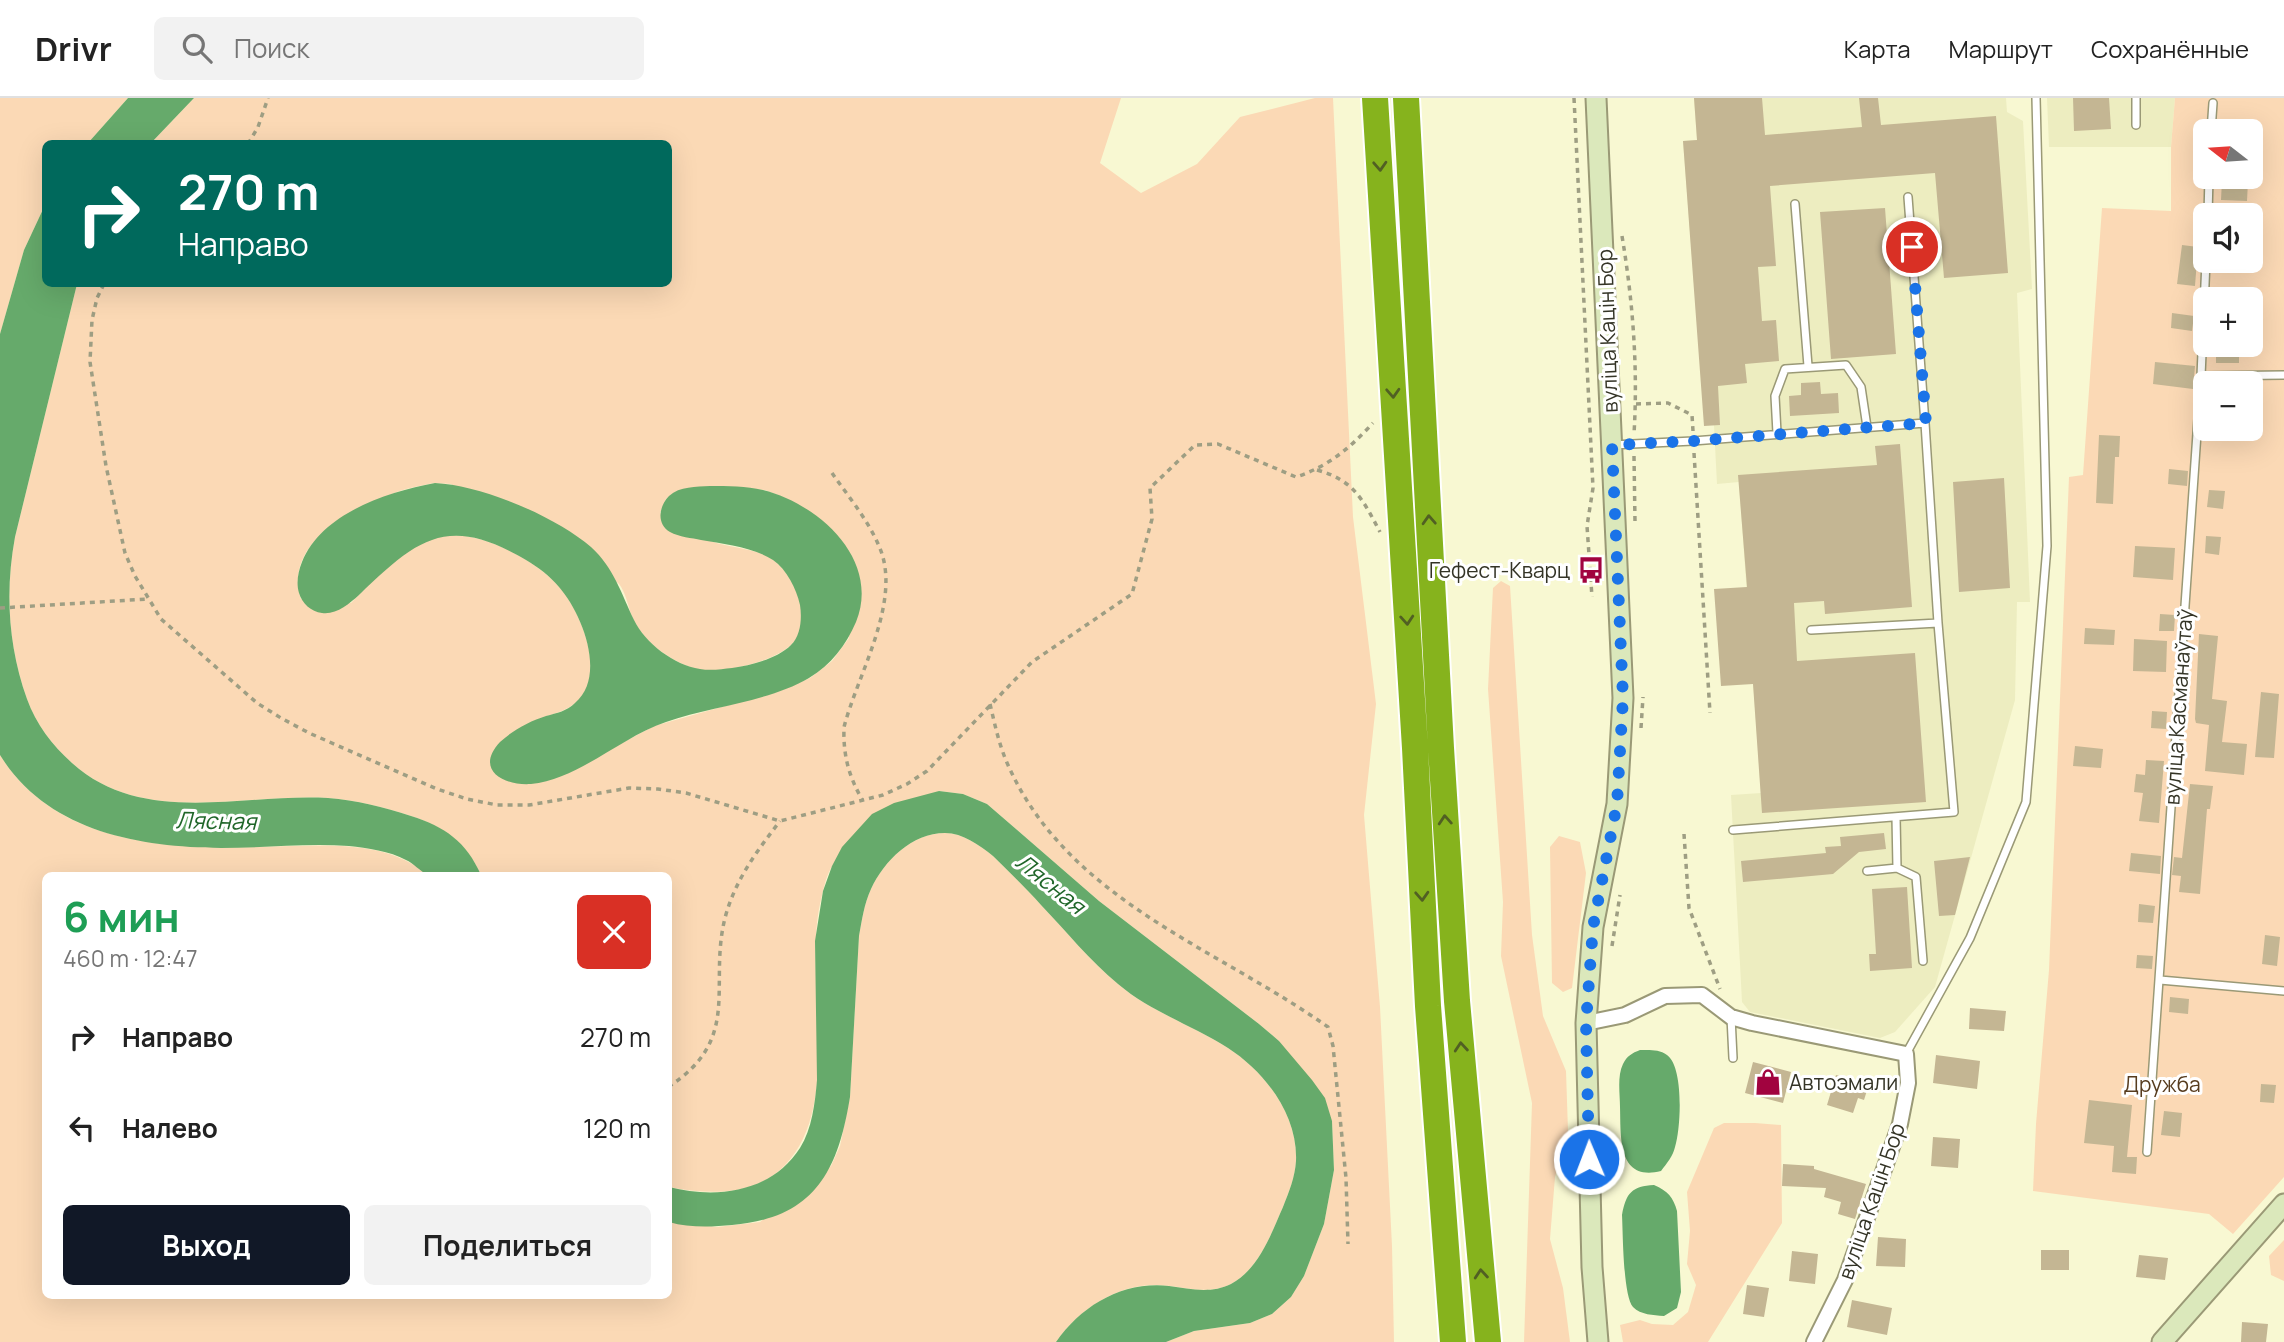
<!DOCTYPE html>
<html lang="ru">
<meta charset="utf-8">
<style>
:root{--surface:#fff;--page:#f2f2f2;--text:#222;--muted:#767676;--line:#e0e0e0;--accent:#111827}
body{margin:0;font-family:Manrope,sans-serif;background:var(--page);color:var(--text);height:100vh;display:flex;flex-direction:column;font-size:26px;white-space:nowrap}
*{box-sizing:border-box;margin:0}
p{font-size:23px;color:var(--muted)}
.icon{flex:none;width:38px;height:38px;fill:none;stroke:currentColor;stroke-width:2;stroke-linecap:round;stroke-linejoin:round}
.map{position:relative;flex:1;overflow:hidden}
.panel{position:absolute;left:42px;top:774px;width:630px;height:427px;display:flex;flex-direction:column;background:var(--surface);border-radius:10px;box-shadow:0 7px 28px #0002}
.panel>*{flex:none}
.banner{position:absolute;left:42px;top:42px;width:630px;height:147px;border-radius:10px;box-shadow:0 7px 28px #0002;background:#00695c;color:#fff;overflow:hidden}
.needle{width:46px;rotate:287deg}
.fabs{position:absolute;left:2193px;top:21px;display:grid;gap:14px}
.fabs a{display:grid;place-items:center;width:70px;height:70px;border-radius:10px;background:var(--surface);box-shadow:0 7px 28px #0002;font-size:35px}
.pin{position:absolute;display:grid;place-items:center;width:60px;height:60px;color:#fff;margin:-30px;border:4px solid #fff;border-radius:50%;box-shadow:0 2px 7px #0007}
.me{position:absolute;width:77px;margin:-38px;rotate:359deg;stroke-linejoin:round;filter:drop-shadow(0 0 5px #0008)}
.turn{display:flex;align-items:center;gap:24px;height:147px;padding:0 21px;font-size:32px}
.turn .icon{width:91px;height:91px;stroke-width:2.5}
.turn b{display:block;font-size:49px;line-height:60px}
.round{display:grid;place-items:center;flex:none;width:74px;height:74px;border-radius:10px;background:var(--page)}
.overview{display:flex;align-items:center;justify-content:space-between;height:119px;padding:0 21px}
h1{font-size:42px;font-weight:700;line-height:52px;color:#1e9e55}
.button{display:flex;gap:14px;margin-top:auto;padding:14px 21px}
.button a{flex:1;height:80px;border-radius:10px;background:var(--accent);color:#fff;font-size:28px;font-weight:700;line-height:80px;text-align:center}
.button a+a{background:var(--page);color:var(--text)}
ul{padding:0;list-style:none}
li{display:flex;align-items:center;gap:21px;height:91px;padding:0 21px}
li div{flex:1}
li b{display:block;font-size:26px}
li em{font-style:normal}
header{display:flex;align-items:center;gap:42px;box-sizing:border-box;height:98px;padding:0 35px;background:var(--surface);border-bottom:2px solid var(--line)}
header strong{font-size:33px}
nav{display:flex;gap:38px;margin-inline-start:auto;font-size:24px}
.search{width:490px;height:63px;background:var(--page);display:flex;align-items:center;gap:18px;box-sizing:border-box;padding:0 24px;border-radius:10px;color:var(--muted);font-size:26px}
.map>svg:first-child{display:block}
</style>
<header>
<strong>Drivr</strong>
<div class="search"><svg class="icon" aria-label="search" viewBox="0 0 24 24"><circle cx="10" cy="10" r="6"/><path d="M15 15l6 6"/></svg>Поиск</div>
<nav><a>Карта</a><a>Маршрут</a><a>Сохранённые</a></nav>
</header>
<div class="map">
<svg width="2284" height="1244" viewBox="0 0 2284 1244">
<rect width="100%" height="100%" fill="#f8f8d2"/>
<path fill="#ededc0" d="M 1694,0 L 2006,0 L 2007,14 L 2023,23 L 2032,191 L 2017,195 L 2030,504 L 2017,504 L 2015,602 L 1935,889 L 1895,934 L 1880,940 L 1750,914 L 1742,904 L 1731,697 L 1761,695 L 1739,384 L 1717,386 L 1714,328 L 1702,289 L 1683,43 L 1697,42 Z
M 2047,0 L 2175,0 L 2171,49 L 2049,49 Z"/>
<path fill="#fbd9b5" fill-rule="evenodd" d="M 0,0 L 128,0 L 88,45 L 46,46 L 45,107 L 24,152 L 0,236 Z
M 194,0 L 1121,0 L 1100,65 L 1141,95 L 1197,66 L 1240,19 L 1315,0 L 1333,0 L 1353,419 L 1376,606 L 1364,717 L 1380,909 L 1392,1148 L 1394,1244 L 1166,1244 L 1194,1233 L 1250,1225 L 1272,1216 L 1291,1199 L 1304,1178 L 1324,1126 L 1334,1072 L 1332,1023 L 1279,943 L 1259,926 L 1099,803 L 987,706 L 963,696 L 939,693 C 911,712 884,732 856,751 C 849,756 836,762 831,770 C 825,781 823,794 820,806 C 803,885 846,1013 780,1072 C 749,1099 706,1096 669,1089 L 668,777 L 481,777 C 466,744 444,729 411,718 C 384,709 356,702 328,700 C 242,695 143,729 72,665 C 52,647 36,626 27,601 C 8,548 5,493 15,439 L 77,186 L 668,186 L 668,46 L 151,45 ZM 434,385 L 451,386 C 493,411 536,436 578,462 C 589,468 611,478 619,486 C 625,493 628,507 631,516 C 641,542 667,561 693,570 C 717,578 776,564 793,545 C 813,524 796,480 776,464 C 757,449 732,451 711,443 C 693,437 676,424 660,415 L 666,401 L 675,394 L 719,388 L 765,392 L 785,400 L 849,540 L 832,563 L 810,580 L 782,592 L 654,628 L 562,677 L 544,619 C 560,614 575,610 584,595 C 602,567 580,514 561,491 C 537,461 473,427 434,440 C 401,450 375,481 351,505 L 301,501 C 294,482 299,461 313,445 C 319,437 380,402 392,396 C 405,390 420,388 434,385 Z
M 2175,0 L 2284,0 L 2284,1079 L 2233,1136 L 2209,1116 L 2033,1093 L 2036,1026 L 2049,872 L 2069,379 L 2083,377 L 2102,110 L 2171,113 L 2171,49 ZM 2205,33 L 2250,33 L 2250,79 L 2205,79 ZM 2205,117 L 2250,117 L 2250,163 L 2205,163 ZM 2205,201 L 2250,201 L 2250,247 L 2205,247 ZM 2205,285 L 2250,285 L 2250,331 L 2205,331 Z
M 1501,483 L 1510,488 L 1532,837 L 1543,918 L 1566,973 L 1568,1033 L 1555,1079 L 1550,1141 L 1563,1190 L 1570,1244 L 1524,1244 L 1532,1005 L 1501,858 L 1503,804 L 1488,591 L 1493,490 Z
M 0,657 C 62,756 188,751 291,748 C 338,747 390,745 428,777 L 46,777 L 46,1197 L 668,1197 L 669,1124 L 717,1129 L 760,1124 L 831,1068 L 840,1048 L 850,999 L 859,838 C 862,822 864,806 871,791 C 884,763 912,735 945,735 C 963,735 979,747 993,758 C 1009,774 1026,790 1041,807 C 1066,833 1090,863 1118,886 C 1151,914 1192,927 1228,950 C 1265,974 1298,1017 1296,1063 C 1295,1079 1289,1094 1283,1109 C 1271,1136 1259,1171 1231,1186 C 1207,1198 1183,1188 1158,1187 C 1117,1186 1079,1211 1056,1244 L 0,1244 Z
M 1559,738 L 1580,744 L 1586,775 L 1572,890 L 1563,894 L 1552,885 L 1550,749 Z
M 1724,1025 L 1755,1025 L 1781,1027 L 1782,1125 L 1708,1244 L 1623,1244 L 1620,1227 L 1640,1222 L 1652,1226 L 1673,1227 L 1688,1214 L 1696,1187 L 1687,1166 L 1690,1133 L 1687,1094 L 1714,1030 Z
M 2284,1142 L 2284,1183 L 2271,1177 L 2269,1158 Z"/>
<path fill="#66aa6b" d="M 128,0 L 194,0 L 151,45 L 88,45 Z
M 45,107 L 46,186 L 77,186 L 15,439 C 5,493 8,548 27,601 C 36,626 52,647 72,665 C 143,729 242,695 328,700 C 356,702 384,709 411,718 C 445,729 466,743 481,777 C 471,777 436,780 428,777 C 420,773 413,765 406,762 C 390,753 367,750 349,748 C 306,745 263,750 221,750 C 137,749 47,733 0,657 L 0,236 L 24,152 Z
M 435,385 C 481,387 555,418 591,449 C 614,470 621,495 634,522 C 645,545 674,567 700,571 C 711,573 722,571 732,570 C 751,567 777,561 791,547 C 801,537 802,520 800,507 C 796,490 787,472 773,462 C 753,449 724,446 701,442 C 692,440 679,439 670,434 C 656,426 659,408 669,398 C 680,388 696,389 710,388 C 728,388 746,388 763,392 C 819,406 881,462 856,524 C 846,547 831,567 809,580 C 768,604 712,608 666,624 C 621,639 579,681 531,686 C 504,688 474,672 500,644 C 513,632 530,623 546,618 C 557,615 567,613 575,605 C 607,578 582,515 559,489 C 550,478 538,469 526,462 C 448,416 418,440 359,497 C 349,506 336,517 322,515 C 311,514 302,505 299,495 C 296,485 298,474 302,464 C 322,415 387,394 435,385 Z
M 939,693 L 963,696 L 987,706 L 1099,803 L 1259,926 L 1279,943 L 1312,982 L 1325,1000 L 1332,1023 L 1334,1072 L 1324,1126 L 1304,1178 L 1291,1199 L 1272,1216 L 1250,1225 L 1194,1233 L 1166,1244 L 1056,1244 C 1082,1207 1123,1183 1169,1188 C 1190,1191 1211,1196 1231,1186 C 1259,1171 1271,1136 1283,1109 C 1289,1094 1295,1079 1296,1063 C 1298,1017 1265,974 1228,950 C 1192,927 1151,914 1118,886 C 1090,863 1066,833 1041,807 C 1026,790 1009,774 993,758 C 979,747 963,735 945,735 C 912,735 884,763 871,791 C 864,806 862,822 859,838 L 850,999 C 838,1073 815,1120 732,1127 C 712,1129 689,1130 669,1124 L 669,1089 C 716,1101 771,1095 800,1050 C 812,1031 815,1005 817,982 L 815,843 L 823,793 L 832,768 L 842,749 L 872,716 L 894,705 Z
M 1640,952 C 1649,952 1659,951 1667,957 C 1684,969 1681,1030 1675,1049 C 1673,1058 1667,1065 1661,1073 C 1617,1084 1621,1038 1620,1009 C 1620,996 1617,978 1623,966 C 1627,958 1632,955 1640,952 Z
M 1654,1087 C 1668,1093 1673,1099 1677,1113 L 1681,1194 L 1677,1210 L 1664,1218 C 1653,1217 1641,1217 1633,1209 C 1623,1198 1623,1135 1622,1117 C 1626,1095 1632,1088 1654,1087 Z"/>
<path fill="#c4b693" d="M 1694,0 L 1762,0 L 1765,37 L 1862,29 L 1859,0 L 1878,0 L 1881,27 L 1996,18 L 2008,175 L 1944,180 L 1935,75 L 1770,88 L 1776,168 L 1758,169 L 1762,223 L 1776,222 L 1779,263 L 1745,266 L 1747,285 L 1718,288 L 1720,327 L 1704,328 L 1683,43 L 1697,42 Z
M 2073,0 L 2109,0 L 2111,31 L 2074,33 Z
M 2222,82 L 2248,83 L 2247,103 L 2221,102 Z
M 1885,110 L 1896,256 L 1831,261 L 1820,114 Z
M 2182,147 L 2198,149 L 2195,188 L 2177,186 Z
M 2172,215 L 2194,218 L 2192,233 L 2171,230 Z
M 2216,247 L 2239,247 L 2239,265 L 2216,265 Z
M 2155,264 L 2195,268 L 2193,291 L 2153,286 Z
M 1820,284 L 1821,296 L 1838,295 L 1839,315 L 1790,318 L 1789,298 L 1801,297 L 1801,285 Z
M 2099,337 L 2120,338 L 2119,359 L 2115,359 L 2113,406 L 2096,405 Z
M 1900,346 L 1912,509 L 1825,516 L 1824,503 L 1794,505 L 1797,563 L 1915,555 L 1926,704 L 1762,715 L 1753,586 L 1721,588 L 1714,491 L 1747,489 L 1738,377 L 1877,367 L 1875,348 Z
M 2169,371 L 2188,373 L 2187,388 L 2168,386 Z
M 2004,380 L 2010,490 L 1959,494 L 1953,384 Z
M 2209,392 L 2225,393 L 2223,411 L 2207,409 Z
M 2206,438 L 2221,439 L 2219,457 L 2205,455 Z
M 2135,448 L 2175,450 L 2173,482 L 2133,479 Z
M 2160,516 L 2175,517 L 2174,533 L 2159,533 Z
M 2085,530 L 2115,532 L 2114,547 L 2084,546 Z
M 2199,536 L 2218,538 L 2212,601 L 2227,603 L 2222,644 L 2247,646 L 2244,677 L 2205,673 L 2209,627 L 2196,625 L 2195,621 Z
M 2134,541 L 2167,543 L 2166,574 L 2133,573 Z
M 2261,594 L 2279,596 L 2274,660 L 2255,659 Z
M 2152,613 L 2167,614 L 2166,631 L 2151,630 Z
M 2075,648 L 2103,651 L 2101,670 L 2073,668 Z
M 2146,662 L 2164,663 L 2159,725 L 2139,723 L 2143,695 L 2134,694 L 2136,676 L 2145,677 Z
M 2190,686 L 2213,688 L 2210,711 L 2207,711 L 2200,796 L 2179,794 L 2181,778 L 2172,777 L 2174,759 L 2182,760 Z
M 1884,735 L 1886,751 L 1859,754 L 1833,776 L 1743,784 L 1741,763 L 1826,755 L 1825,749 L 1841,748 L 1840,739 Z
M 2131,755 L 2161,758 L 2160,776 L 2129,773 Z
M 1970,759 L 1955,817 L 1939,818 L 1934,763 Z
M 1907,789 L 1912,870 L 1870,873 L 1869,856 L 1876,856 L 1872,791 Z
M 2139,806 L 2155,808 L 2153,825 L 2138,824 Z
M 2265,837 L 2280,839 L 2277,868 L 2262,866 Z
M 2137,857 L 2153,858 L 2152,871 L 2136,870 Z
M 2170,899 L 2189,901 L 2188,916 L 2169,914 Z
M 1970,910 L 2006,913 L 2004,933 L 1969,931 Z
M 1936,957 L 1980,963 L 1977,991 L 1933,985 Z
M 1753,964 L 1791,974 L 1783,1005 L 1745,995 Z
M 1836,977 L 1869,986 L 1864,1002 L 1858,1000 L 1853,1015 L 1827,1007 Z
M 2261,986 L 2276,987 L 2274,1005 L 2260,1004 Z
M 2089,1002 L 2132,1007 L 2127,1059 L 2137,1059 L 2136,1076 L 2112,1074 L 2114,1048 L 2084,1045 Z
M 2164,1013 L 2182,1015 L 2180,1039 L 2161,1037 Z
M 1933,1039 L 1960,1041 L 1958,1070 L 1931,1068 Z
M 1783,1066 L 1814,1068 L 1814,1071 L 1866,1086 L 1855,1121 L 1838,1116 L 1841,1104 L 1824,1099 L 1826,1090 L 1782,1088 Z
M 1878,1139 L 1906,1141 L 1905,1169 L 1876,1168 Z
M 2041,1152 L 2069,1152 L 2069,1172 L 2041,1172 Z
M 1792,1153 L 1818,1156 L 1815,1186 L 1789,1183 Z
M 2139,1157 L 2168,1160 L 2165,1182 L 2136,1179 Z
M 1747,1187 L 1769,1190 L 1764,1219 L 1743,1216 Z
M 1852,1202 L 1892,1210 L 1887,1237 L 1847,1229 Z
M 2242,1224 L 2268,1226 L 2266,1244 L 2241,1244 Z"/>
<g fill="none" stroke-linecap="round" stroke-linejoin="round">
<defs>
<path id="lane" d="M 2136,0 L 2136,27
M 2211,33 L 2213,5
M 1795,106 L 1808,268
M 2208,117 L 2209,79
M 2201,278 L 2284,277
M 1777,335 L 1775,298 L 1785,271 L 1846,267 L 1861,289 L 1867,329
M 1612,347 L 1693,343 L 1925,325 L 1908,99
M 1811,532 L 1938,525 L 1925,325
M 1896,719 L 1897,770 L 1916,779 L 1923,863
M 1733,732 L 1954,714 L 1938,525
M 1867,773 L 1897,770
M 2160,882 L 2284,893
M 1731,919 L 1733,960
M 1906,956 L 1970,840 L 2026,704 L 2047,448 L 2036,0
M 2147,1054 L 2201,278 L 2206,163"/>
<path id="street" d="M 1586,925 L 1625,917 L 1665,898 L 1702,897 L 1731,919 L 1752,925 L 1906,956 L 1908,985 L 1900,1026 L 1845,1182 L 1814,1244"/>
<path id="secondary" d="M 1596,0 L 1623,600 L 1617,706 L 1593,829 L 1586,925 L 1592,1169 L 1598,1244
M 2162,1244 L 2284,1106"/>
<path id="highway" d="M 1375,0 L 1415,650 L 1428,908 L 1453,1244
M 1406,0 L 1441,650 L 1457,903 L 1488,1244"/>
</defs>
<use href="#lane" stroke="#9a9976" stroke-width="10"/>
<use href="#street" stroke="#9a9976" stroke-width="18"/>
<use href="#secondary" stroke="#9a9976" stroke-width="23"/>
<use href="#highway" stroke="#fff" stroke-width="30"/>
<path stroke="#9e9e83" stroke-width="3.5" stroke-dasharray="5 5" stroke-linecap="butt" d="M 1574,0 L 1593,390 L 1587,428 L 1592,499
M 248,46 L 258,29 L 268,0
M 1622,138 C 1633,204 1638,270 1634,336
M 104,186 L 97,200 L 92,222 L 90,264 L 106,368 L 125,455 L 135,478 L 161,521 L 257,605 L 281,620 L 309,635 L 437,691 L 467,701 L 497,707 L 529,707 L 629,690 L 658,691 L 686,695 L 780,723 L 883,697 L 907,686 L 927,673 L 1032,564 L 1132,496 L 1152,421 L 1150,390 L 1195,347 L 1218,346 L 1296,379 C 1329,368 1350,350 1373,325
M 1636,306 L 1668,305 L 1692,317 L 1693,333
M 1694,355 L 1710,615
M 1634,358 L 1635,424
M 1317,372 C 1354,382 1363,402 1380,434
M 832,375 C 848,398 868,422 879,448 C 903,502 858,575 844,629 C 843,658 849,679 863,703
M 0,510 L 148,501
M 990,606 C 995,627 999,647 1008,667 C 1068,802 1215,849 1328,929 L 1333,948 L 1346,1080 L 1348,1146
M 1641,630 L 1643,599
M 1684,736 L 1689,810 L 1720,891
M 1612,848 L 1620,797
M 668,989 C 743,941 708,888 725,820 C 735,782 757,753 780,723"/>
<use href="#lane" stroke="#fff" stroke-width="7"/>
<use href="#street" stroke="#fff" stroke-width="14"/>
<use href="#secondary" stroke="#dbe8bb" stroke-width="19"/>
<use href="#highway" stroke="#86b31d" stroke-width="26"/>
</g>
<defs><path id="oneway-chevron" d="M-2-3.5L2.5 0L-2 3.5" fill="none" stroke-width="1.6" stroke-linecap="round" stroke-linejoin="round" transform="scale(1.75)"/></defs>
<g stroke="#516023">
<use href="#oneway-chevron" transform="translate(1380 68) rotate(87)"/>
<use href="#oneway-chevron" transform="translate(1393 295) rotate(87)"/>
<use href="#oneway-chevron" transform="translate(1429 422) rotate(-93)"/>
<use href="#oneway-chevron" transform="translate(1407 522) rotate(86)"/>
<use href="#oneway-chevron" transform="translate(1445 722) rotate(-94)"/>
<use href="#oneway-chevron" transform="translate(1422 798) rotate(87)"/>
<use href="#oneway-chevron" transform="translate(1461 949) rotate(-95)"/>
<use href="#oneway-chevron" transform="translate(1481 1176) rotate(-95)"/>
</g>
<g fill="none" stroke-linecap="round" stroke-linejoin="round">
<path stroke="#1a73e8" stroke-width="12" stroke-dasharray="0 21.6" d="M 1589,1061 L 1586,925 L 1593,829 L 1617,706 L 1623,600 L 1612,347 L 1693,343 L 1926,325 L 1912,149"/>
</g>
<defs>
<symbol id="bus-bare" viewBox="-9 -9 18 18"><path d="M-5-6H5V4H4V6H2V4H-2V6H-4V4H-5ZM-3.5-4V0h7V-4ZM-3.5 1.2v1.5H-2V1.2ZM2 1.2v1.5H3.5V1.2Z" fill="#a1033f" stroke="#fff" stroke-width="2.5" paint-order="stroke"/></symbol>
<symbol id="shop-bare" viewBox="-9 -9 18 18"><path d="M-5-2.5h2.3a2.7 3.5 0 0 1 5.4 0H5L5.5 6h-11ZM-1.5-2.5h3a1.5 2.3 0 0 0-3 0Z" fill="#a1033f" stroke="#fff" stroke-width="2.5" paint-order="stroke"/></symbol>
</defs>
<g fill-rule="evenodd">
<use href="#bus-bare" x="1572" y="453" width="38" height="38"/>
<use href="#shop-bare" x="1749" y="965" width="38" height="38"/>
</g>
<g text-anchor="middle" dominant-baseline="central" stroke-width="6" stroke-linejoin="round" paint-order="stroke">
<g font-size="21" fill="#343426" stroke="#fff">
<text transform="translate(1607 233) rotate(-92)">вуліца Кацін Бор</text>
<text transform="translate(2178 609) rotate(-86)">вуліца Касманаўтаў</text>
<text transform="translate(1871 1103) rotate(-71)">вуліца Кацін Бор</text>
</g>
<g font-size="21" fill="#343426" stroke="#fff" text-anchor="end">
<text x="1570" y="472">Гефест-Кварц</text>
<text x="1789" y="984" text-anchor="start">Автоэмали</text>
</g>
<g font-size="21" fill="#573c1e" stroke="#fff">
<text x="2162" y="986">Дружба</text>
</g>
<g font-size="23" font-style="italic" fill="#206629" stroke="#fff">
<text transform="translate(216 722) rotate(1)">Лясная</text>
<text transform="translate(1051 785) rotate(39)">Лясная</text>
</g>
</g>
</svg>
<div class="fabs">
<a><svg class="needle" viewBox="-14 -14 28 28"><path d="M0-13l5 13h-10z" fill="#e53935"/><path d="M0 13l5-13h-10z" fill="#767676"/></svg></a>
<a><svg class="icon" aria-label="sound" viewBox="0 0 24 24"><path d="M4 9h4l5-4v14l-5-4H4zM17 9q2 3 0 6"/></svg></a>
<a>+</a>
<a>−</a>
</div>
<div class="pin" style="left:1912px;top:149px;background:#d93025"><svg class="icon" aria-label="arrive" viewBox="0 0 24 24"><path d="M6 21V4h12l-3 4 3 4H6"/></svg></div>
<svg class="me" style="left:1589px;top:1061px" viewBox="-20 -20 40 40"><circle r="17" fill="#1a73e8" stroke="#fff" stroke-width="3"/><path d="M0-11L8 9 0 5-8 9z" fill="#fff"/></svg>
<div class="banner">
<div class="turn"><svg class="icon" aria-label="right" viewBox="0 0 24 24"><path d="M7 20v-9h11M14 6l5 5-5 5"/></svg><div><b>270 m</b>Направо</div></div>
</div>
<section class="panel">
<div class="overview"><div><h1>6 мин</h1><p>460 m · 12:47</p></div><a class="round" style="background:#d93025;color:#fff"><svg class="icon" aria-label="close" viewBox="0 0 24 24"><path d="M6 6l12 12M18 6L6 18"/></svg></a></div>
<ul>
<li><svg class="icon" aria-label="right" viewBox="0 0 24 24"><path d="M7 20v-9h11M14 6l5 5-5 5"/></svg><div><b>Направо</b></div><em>270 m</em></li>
<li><svg class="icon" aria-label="left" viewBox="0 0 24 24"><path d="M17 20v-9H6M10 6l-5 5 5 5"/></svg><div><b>Налево</b></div><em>120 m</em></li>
</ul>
<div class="button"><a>Выход</a><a>Поделиться</a></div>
</section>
</div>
